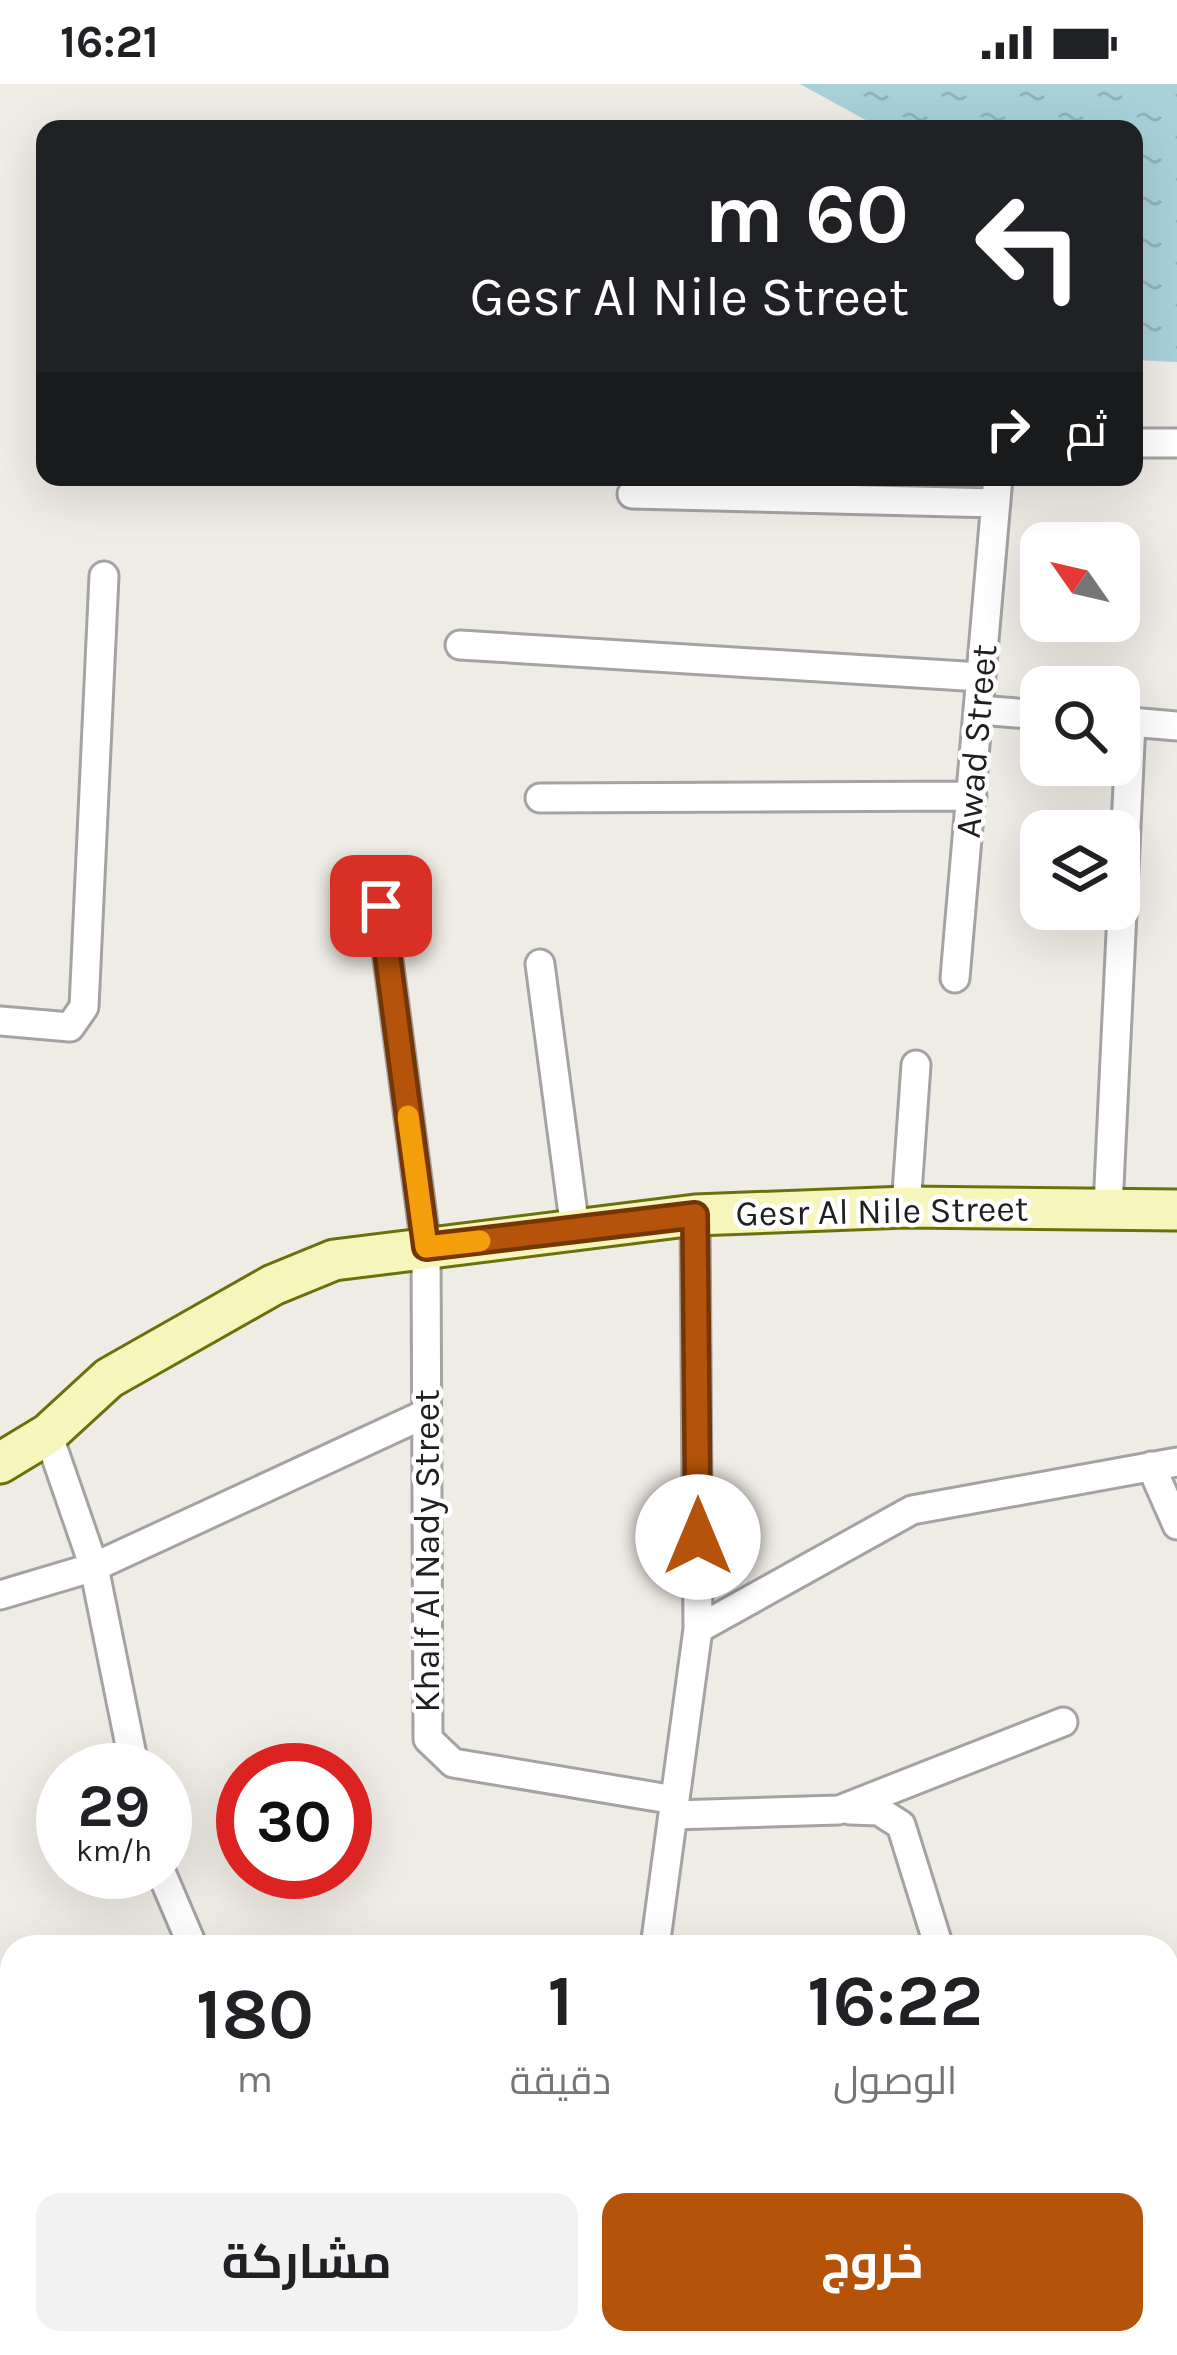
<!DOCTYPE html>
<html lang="ar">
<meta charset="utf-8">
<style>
:root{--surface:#fff;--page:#f2f2f2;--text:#202124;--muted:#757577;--accent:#b45309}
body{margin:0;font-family:Karla,Cairo,sans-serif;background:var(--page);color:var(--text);direction:rtl;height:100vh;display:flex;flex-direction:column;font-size:45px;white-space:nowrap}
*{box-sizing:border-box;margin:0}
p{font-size:39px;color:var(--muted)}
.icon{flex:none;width:66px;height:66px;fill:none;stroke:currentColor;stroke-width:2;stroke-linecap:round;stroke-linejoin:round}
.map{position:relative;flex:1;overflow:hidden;direction:ltr}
.drawer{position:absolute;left:0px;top:1851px;width:1179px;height:420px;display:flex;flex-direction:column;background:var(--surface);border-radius:36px 36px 0 0;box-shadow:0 12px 48px #0002;direction:rtl}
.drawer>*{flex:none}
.hud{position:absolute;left:36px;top:36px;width:1107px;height:366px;border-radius:24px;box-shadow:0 12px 48px #0002;direction:rtl;background:#202124;color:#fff;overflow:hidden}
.needle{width:78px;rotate:304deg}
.buttons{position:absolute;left:1020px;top:438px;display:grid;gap:24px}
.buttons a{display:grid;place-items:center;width:120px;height:120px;border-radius:24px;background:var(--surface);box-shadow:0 12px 48px #0002;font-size:60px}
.speed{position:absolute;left:36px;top:1659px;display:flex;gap:24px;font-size:60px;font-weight:700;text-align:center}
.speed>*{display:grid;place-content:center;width:156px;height:156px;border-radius:50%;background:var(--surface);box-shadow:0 12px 48px #0002;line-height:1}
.speed small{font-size:30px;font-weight:400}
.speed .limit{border:18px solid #d22;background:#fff;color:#111}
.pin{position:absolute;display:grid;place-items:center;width:102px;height:102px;color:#fff;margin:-51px;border-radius:24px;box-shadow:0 6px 18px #0006}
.me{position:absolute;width:132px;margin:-66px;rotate:0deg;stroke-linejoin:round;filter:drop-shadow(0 0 9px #0008)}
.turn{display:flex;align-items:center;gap:42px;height:252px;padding:0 36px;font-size:54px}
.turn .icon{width:156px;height:156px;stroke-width:2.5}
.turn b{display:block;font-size:84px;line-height:102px}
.then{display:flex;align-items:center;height:114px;padding:0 36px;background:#0003;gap:24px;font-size:45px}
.eta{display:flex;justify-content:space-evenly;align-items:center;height:204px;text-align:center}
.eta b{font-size:72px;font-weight:700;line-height:84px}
.primary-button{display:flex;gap:24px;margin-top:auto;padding:24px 36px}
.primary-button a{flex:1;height:138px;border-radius:24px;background:var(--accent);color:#fff;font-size:48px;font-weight:700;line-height:138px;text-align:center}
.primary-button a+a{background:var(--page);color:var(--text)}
.status{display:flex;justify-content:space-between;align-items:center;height:84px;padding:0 60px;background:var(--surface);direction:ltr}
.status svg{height:33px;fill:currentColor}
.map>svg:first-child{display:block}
</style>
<div class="status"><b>16:21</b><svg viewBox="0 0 49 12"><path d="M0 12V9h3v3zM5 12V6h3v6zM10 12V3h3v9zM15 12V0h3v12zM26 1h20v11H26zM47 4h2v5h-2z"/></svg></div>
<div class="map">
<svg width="1177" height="2271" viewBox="0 0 1177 2271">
<defs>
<pattern id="water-ripples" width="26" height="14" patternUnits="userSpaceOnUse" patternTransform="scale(3)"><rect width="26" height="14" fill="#a8d1da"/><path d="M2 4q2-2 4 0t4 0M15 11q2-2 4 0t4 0" fill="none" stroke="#90b3bb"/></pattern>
</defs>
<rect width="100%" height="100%" fill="#efebe5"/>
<path fill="url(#water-ripples)" d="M 800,0 L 1177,0 L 1177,278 L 1134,276 L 1134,45 L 882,45 Z"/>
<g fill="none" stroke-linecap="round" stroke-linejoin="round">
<defs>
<path id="street" d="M 1134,359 L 1177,359
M 632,410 L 996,419
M 460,561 L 981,593
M 979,626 L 1041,631
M 1119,637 L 1177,642
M 540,714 L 972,712
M 381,822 L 426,1163 L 428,1655 L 453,1679 L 675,1716
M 540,880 L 575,1145
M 955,894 L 998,393
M 0,937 L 70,943 L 84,923 L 104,492
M 906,1123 L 916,981
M 1108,1123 L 1131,638
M 48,1350 L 94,1483 L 135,1686
M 1151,1382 L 1177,1441
M 0,1511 L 94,1483 L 425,1330
M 698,1545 L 912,1426 L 1177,1378
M 850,1726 L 879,1727 L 901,1741 L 939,1863
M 673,1731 L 839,1726 L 1063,1638
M 161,1788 L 193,1863
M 655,1863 L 698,1545 L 695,1131
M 1167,1990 L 1177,1987
M 0,2130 L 12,2124
M 0,2230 L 12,2224
M 1167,2247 L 1177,2244
M 579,2259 L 588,2271
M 425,2271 L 442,2259
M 1084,2271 L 1126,2259"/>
<path id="secondary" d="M 0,1379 L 48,1350 L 109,1294 L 273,1201 L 334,1176 L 695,1131 L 906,1123 L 1177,1126"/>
</defs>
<use href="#street" stroke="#a3a3a3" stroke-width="33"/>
<use href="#secondary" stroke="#6a710b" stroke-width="45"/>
<use href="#street" stroke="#fff" stroke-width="27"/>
<use href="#secondary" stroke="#f6f6bc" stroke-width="39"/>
</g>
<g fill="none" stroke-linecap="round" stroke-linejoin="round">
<defs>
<path id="route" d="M 381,822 L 426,1163 L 695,1131 L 698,1453"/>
</defs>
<use href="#route" stroke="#753606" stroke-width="30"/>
<use href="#route" stroke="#b45309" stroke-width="21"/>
<path stroke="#f59e0b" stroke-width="21" d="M 408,1032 L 426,1163 L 480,1157"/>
</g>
<g text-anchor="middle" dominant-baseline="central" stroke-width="9" stroke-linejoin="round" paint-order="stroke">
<g font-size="36" fill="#1f1f1f" stroke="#fff">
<text transform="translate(976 657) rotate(-85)">Awad Street</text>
<text transform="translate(882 1127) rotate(-1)">Gesr Al Nile Street</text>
<text transform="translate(427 1467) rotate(-90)">Khalf Al Nady Street</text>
</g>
</g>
</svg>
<div class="buttons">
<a><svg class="needle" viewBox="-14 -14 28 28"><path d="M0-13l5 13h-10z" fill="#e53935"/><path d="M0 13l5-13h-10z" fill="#757577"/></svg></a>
<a><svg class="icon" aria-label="search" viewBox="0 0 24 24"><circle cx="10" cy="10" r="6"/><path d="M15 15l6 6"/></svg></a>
<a><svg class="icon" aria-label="layers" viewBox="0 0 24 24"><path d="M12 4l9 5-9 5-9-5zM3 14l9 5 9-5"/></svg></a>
</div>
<div class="speed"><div>29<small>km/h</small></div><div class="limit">30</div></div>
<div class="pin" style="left:381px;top:822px;background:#d93025"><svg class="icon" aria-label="arrive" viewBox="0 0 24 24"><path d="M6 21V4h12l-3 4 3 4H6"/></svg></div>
<svg class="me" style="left:698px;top:1453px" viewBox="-20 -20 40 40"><circle r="19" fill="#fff"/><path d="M0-13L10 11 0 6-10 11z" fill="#b45309"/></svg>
<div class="hud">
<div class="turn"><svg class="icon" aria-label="left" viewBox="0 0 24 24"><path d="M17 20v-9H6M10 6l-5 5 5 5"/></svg><div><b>60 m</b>Gesr Al Nile Street</div></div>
<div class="then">ثم<svg class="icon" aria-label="right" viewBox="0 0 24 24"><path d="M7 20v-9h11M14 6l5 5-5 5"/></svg></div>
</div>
<section class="drawer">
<div class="eta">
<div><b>16:22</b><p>الوصول</p></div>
<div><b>1</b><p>دقيقة</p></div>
<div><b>180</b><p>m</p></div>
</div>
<div class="primary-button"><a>خروج</a><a>مشاركة</a></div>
</section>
</div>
